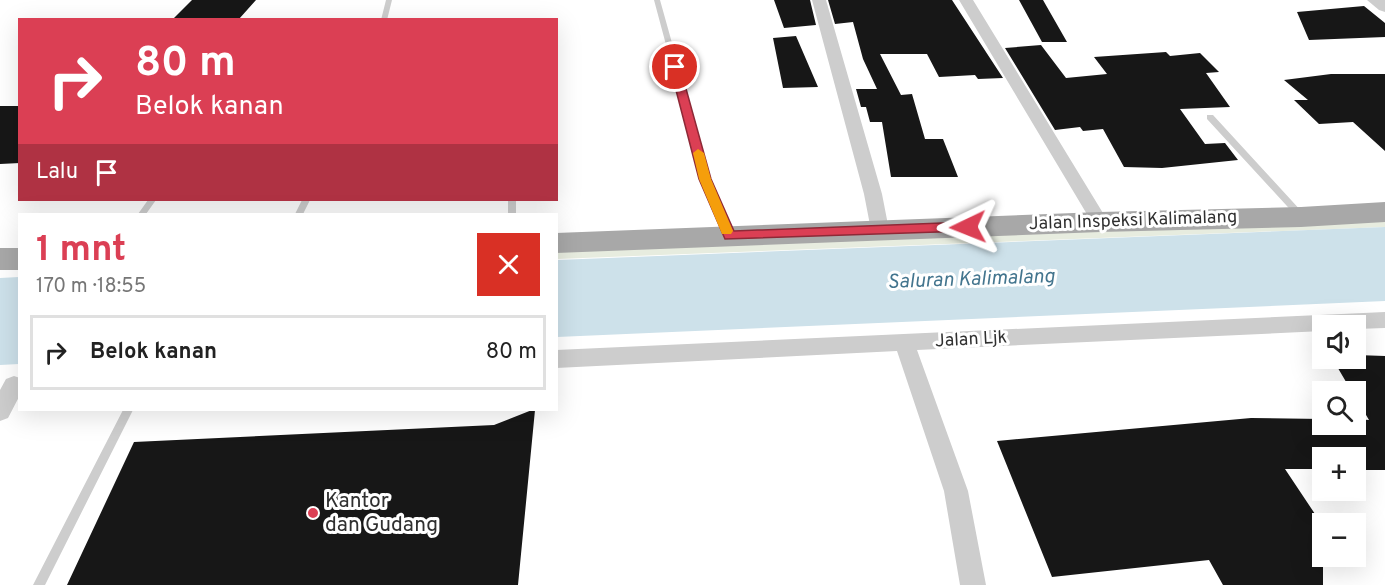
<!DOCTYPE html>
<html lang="id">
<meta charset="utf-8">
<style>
:root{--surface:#fff;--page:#f2f2f2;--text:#222;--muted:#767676;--line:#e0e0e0;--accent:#db3f54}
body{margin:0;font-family:Overpass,sans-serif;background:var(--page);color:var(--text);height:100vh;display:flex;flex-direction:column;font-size:22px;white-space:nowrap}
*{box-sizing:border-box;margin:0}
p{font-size:20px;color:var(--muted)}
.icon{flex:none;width:33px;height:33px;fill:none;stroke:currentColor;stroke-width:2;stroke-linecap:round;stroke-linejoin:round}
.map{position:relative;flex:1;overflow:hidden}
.details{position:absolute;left:18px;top:213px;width:540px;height:198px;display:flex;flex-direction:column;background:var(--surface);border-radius:0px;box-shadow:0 6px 24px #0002}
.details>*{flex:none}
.guide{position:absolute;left:18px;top:18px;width:540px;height:183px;border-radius:0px;box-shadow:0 6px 24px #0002;background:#db3f54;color:#fff;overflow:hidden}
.tools{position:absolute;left:1312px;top:315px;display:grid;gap:12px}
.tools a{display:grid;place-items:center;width:54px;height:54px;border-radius:0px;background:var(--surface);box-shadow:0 6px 24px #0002;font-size:30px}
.pin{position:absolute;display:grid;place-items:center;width:51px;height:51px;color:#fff;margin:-26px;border:3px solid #fff;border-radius:50%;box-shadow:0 2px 6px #0007}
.me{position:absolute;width:66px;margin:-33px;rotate:268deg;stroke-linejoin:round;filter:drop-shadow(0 0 4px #0008)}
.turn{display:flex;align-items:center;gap:21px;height:126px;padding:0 18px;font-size:27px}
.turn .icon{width:78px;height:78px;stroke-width:2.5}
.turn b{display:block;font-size:42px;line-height:51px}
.then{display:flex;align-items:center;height:57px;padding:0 18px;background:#0003;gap:12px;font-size:22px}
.round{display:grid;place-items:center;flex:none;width:63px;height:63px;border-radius:0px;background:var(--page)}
.head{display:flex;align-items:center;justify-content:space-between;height:102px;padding:0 18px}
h1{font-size:36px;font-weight:700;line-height:45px;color:var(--accent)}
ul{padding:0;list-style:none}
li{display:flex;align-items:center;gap:18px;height:75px;margin:0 12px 9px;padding:0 6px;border:3px solid var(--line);border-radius:0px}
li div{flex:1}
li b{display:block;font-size:22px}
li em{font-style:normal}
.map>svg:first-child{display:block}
</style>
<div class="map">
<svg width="1385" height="585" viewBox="0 0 1385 585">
<rect width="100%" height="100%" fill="#fff"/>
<path fill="#e7ecdf" d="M 1385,212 L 1385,227 L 557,259 L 556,243 Z"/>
<path fill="#cde1ea" d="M 1385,227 L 1385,301 L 557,337 L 557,260 Z
M 19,277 L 19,364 L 0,365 L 0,278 Z"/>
<path fill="#171717" d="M 192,0 L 256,0 L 239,19 L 172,20 Z
M 774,0 L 810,0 L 816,25 L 784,28 Z
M 828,0 L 952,0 L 1003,78 L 978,79 L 975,75 L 939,77 L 927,54 L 880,54 L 901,95 L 912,94 L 925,139 L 943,139 L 958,177 L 891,177 L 882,122 L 870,122 L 866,107 L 861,107 L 856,89 L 877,89 L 863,59 L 853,22 L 835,24 Z
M 1019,0 L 1043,0 L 1067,42 L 1042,42 Z
M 1364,6 L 1385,23 L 1385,37 L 1309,40 L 1297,12 Z
M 796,36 L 818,87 L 783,88 L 773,38 Z
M 1041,45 L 1066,78 L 1107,74 L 1094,57 L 1166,52 L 1170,56 L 1200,53 L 1219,72 L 1206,73 L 1230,107 L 1180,109 L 1205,144 L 1225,143 L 1238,160 L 1162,168 L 1124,167 L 1103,129 L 1083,131 L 1080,127 L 1055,130 L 1005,48 Z
M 1331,74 L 1385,74 L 1385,151 L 1353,122 L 1319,124 L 1294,100 L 1308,100 L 1284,80 Z
M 0,106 L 20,106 L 20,163 L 0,164 Z
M 1356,355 L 1385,356 L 1385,470 L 1356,470 L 1356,458 L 1323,458 L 1323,469 L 1285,469 L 1323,526 L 1323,585 L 1223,585 L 1209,560 L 1052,577 L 997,441 L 1251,418 L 1323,419 L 1323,424 L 1356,424 L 1356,419 L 1369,420 L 1356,398 L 1356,392 L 1352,392 L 1332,358 L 1356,358 Z
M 532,410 L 535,410 L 518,585 L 67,585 L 134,442 L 494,425 Z"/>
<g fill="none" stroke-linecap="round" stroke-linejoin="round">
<path fill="#cdcdcd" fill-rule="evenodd" d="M 386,0 L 392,0 L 387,20 L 381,20 Z
M 654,0 L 660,0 L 710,179 L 733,235 L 732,237 L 729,238 L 725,235 L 702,179 Z
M 1207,115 L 1213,115 L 1303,213 L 1304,215 L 1303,217 L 1297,217 L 1207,119 Z
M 148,200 L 156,200 L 146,214 L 138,214 Z
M 302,200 L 310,200 L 303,214 L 295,214 Z
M 508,200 L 516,200 L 516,214 L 508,214 Z
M 123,410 L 133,410 L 45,585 L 33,585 Z"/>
<path fill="#cdcdcd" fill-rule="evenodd" d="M 812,0 L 826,0 L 882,194 L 889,230 L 886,235 L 880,236 L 874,235 L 871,230 L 864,194 Z
M 959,0 L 973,0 L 1106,218 L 1109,222 L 1106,226 L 1100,228 L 1094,226 Z
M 1385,312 L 1385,328 L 1356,329 L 1356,326 L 1323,326 L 1323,331 L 917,350 L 968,491 L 986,585 L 960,585 L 944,491 L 897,351 L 556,368 L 556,350 Z
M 14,376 L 20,378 L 20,395 L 8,418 L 0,421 L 0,390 L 6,379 Z"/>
<path fill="#cdcdcd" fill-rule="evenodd" d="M 1367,0 L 1385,0 L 1385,12 L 1379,10 Z"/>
<path fill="#a8a8a8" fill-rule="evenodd" d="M 1385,202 L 1385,222 L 1301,227 L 1100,232 L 556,253 L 556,233 L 1100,212 L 1301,207 Z
M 0,248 L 20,248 L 20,270 L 0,270 Z"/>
</g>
<path fill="#db3f54" stroke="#8e2937" stroke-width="1.5" d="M 675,64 L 680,67 L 711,179 L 734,231 L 968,222 L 974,227 L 968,231 L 725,239 L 699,179 L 670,67 Z"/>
<path fill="#f59e0b" d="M 698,149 L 704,153 L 711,179 L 733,231 L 731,234 L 722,234 L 699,179 L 693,153 Z"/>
<circle fill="#db3f54" stroke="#fff" stroke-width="2" cx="313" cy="513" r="6"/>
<g text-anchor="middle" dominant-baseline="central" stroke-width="6" stroke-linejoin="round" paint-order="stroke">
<g font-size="18" fill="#303030" stroke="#fff">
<text transform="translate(1133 221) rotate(-2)">Jalan Inspeksi Kalimalang</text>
<text transform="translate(971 340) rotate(-3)">Jalan Ljk</text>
</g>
<g font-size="20" font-style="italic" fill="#43758e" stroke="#fff">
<text transform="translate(971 280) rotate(-2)">Saluran Kalimalang</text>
</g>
<g font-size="21" fill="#303030" stroke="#fff" text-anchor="start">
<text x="325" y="501">Kantor<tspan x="325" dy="24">dan Gudang</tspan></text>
</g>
</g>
</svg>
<div class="tools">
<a><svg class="icon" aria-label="sound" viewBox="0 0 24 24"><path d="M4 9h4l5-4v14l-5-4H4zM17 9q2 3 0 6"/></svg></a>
<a><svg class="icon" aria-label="search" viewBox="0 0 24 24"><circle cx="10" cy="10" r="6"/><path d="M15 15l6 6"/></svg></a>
<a>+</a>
<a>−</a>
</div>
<div class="pin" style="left:675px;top:67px;background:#d93025"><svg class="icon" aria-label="arrive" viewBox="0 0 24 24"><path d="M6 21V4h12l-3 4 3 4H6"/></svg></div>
<svg class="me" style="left:968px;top:227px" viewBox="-20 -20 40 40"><path d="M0-17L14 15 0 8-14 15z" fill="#db3f54" stroke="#fff" stroke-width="4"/></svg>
<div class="guide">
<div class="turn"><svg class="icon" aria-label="right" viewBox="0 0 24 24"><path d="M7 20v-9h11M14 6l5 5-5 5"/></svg><div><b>80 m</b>Belok kanan</div></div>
<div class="then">Lalu<svg class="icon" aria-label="arrive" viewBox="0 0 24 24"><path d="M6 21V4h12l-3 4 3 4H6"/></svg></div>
</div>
<section class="details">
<div class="head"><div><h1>1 mnt</h1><p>170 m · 18:55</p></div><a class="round" style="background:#d93025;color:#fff"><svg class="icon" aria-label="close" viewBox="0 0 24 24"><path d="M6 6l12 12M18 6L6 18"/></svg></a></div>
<ul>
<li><svg class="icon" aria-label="right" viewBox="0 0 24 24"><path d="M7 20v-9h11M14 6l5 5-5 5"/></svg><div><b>Belok kanan</b></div><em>80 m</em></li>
</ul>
</section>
</div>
